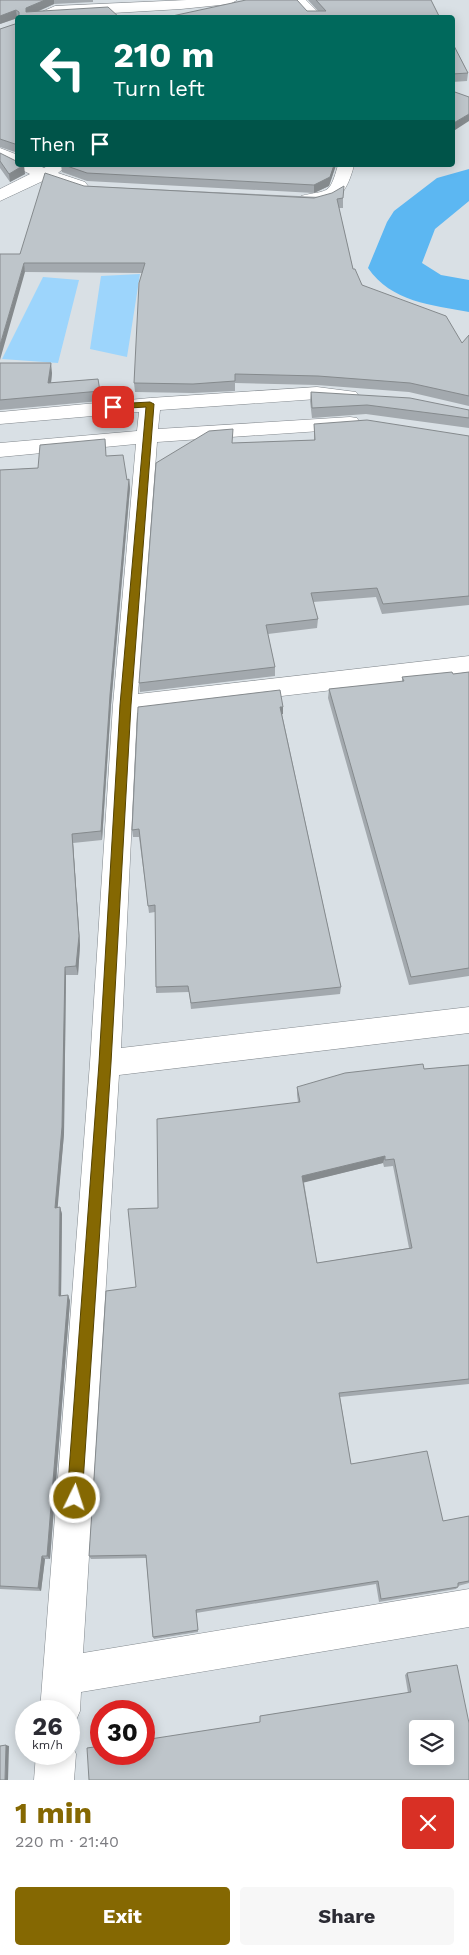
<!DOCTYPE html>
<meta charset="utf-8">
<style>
:root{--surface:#fff;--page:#f7f7f7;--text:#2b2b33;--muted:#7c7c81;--accent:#856802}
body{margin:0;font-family:"Work Sans",sans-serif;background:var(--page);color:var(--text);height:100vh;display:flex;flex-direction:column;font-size:19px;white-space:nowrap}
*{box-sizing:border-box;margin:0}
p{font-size:16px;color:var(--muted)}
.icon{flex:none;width:28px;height:28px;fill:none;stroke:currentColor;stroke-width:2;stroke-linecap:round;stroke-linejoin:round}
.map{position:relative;height:1780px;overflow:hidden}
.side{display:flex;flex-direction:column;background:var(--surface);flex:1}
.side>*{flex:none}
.banner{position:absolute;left:15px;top:15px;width:440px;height:152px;border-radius:5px;box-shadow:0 2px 12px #0003;background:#00695c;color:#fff;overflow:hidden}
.buttons{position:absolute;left:409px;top:1720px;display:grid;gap:10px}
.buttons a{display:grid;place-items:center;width:45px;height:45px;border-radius:5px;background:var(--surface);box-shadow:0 2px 12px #0003;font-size:25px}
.speed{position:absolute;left:15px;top:1700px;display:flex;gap:10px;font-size:25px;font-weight:700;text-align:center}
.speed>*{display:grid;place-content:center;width:65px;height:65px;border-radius:50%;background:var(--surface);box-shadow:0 2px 12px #0003;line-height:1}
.speed small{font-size:12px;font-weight:400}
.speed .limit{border:8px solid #d22;background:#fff;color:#111}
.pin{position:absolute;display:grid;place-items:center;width:42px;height:42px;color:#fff;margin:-21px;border-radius:10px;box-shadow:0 2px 8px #0006}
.me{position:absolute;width:55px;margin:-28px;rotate:4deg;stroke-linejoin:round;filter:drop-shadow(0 0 4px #0008)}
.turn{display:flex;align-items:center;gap:18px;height:105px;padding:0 15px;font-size:22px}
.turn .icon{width:65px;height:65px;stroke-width:2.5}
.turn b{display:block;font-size:35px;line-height:42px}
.then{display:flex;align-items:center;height:48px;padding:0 15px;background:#0003;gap:10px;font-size:19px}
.round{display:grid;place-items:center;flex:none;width:52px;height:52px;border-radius:5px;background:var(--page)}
.summary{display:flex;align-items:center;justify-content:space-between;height:85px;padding:0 15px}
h1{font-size:30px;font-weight:700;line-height:38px;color:var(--accent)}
.button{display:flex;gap:10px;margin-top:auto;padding:10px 15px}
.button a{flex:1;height:58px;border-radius:5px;background:var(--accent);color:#fff;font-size:20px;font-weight:700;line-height:58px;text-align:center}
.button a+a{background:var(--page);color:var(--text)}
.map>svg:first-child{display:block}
</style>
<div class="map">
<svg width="469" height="1780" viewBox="0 0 469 1780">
<rect width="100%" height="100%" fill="#d9e0e5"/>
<path fill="#9dd5fc" d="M 140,274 L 127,357 L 90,349 L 101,276 Z
M 43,277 L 79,280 L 58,363 L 2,359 Z"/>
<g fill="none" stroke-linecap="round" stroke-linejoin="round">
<path fill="#5cb7f2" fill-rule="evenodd" d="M 469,169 L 469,201 L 435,229 L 422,263 L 441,275 L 469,280 L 469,312 C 432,305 391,302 368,268 L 387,222 L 394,211 L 437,178 Z"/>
<defs>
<path id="minor" d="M 187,0 L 237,0 L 230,4 L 181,9 L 28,18 L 55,6 Z
M 290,0 L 306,0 L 324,18 L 308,18 Z
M 0,148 L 18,155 L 18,165 L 38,165 L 44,168 L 49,165 L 62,165 L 64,168 L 58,173 L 85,182 L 88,186 L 85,190 L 79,191 L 45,180 L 0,201 L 0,189 L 30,174 L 0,159 Z
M 338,165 L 354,165 C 347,194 333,212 301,204 L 298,200 L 301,196 C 328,189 329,197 338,165 Z
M 317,387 L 356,392 L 359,396 L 356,400 L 349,402 L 317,399 L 160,410 L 158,429 L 350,417 L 357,418 L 360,423 L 357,428 L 350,429 L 157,442 L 138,694 L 469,656 L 469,674 L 137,713 L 121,1048 L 469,1007 L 469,1033 L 119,1075 L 83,1653 L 469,1589 L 469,1627 L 81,1692 L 80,1711 L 74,1725 L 69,1727 L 69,1711 L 40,1711 L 90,1063 L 113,705 L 136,444 L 0,457 L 0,443 L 137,431 L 139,412 L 0,424 L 0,412 L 150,398 Z
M 69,1739 L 76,1754 L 74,1780 L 34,1780 L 36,1754 L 69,1754 Z"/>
</defs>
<use href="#minor" stroke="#81878c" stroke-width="1"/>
<use href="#minor" fill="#fff" fill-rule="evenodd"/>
</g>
<path fill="#a3a9ae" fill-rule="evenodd" d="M 0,0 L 93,0 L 93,2 L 54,4 L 39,11 L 120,18 L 18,18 L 0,24 Z
M 308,0 L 431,0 L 440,18 L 307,11 L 318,11 Z
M 18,23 L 18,153 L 0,147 L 0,29 Z
M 452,42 L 468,73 L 467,81 L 452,82 Z
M 0,153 L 25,174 L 10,182 L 0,168 Z
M 61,165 L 336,165 L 329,186 L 314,193 L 87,181 L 62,172 Z
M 84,186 L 343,198 L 343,208 L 339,208 L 353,269 L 362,285 L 462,343 L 469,335 L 469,406 L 409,392 L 317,385 L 235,383 L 235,391 L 193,393 L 135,392 L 134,383 L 142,273 L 25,272 L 20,254 Z
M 0,363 L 52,373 L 51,383 L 98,379 L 100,401 L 0,410 Z
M 311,392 L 469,410 L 469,428 L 366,414 L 312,418 L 310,401 Z
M 314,424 L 469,436 L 469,605 L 382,614 L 376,597 L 313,602 L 318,619 L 317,628 L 268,634 L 275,667 L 275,676 L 140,692 L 139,683 L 233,443 L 314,440 Z
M 106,456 L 127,480 L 129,479 L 130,488 L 111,705 L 102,840 L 73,843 L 80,945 L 78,975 L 66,975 L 64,1134 L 57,1208 L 60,1207 L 62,1214 L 61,1296 L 68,1295 L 70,1301 L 50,1559 L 45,1559 L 41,1591 L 0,1589 L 0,470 L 38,468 Z
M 469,672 L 469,976 L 409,985 L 328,698 L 329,689 L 402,682 L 402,677 L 453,674 Z
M 283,707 L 283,714 L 282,714 L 341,987 L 340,994 L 191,1009 L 189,992 L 156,993 L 155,912 L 149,913 L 139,837 L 133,837 L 132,830 Z
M 469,1065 L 469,1384 L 340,1397 L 351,1464 L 443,1521 L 469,1516 L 469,1583 L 458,1586 L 458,1587 L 456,1589 L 379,1602 L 376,1584 L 196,1613 L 198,1632 L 154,1639 L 153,1637 L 146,1558 L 91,1559 L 89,1556 L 136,1287 L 158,1208 L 298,1102 L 297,1095 L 297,1087 L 424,1069 ZM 383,1163 L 384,1167 L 393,1166 L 409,1248 L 317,1263 L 304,1182 Z
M 407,1673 L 469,1723 L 260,1722 L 260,1716 L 408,1693 L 405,1675 Z"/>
<path fill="#858a8d" d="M 45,0 L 54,0 L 54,4 L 27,16 L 26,12 L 26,8 Z
M 16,10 L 17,18 L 0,24 L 0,16 Z
M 469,114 L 469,121 L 452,132 L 452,124 Z
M 24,165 L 25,174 L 10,182 L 9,174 Z
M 334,165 L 336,165 L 329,186 L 314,193 L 314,185 Z
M 24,263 L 25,272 L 0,360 L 0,345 Z
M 51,363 L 52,373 L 50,392 L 48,383 Z
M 129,479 L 130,488 L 111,705 L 102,840 L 101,831 L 110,695 Z
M 280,707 L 283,707 L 283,714 L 280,715 Z
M 72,834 L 73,843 L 80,945 L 78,975 L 76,966 Z
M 65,967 L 66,975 L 64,1134 L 57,1215 L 55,1208 Z
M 385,1156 L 383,1163 L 302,1183 L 302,1176 Z
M 60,1207 L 62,1214 L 61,1302 L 59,1296 Z
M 68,1295 L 70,1301 L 50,1559 L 47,1556 Z
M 42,1556 L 45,1559 L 41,1591 L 38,1588 Z
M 6,1745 L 9,1746 L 8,1780 L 5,1780 Z"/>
<path fill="#bec5ca" stroke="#858a8d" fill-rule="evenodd" d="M 0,0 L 45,0 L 26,8 L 26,12 L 108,7 L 120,18 L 19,18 L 19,12 L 16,10 L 0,16 Z
M 246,0 L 297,0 L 307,11 L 326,11 L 316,0 L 431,0 L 440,18 L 163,18 Z
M 18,23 L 18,145 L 0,139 L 0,29 Z
M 452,42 L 468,73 L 452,74 Z
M 452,91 L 469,97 L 469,114 L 452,124 Z
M 0,153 L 18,162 L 18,165 L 24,165 L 9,174 L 0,161 Z
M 64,165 L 334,165 L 330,177 L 314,185 L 87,173 Z
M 45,173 L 84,186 L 314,198 L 332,193 L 344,186 L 343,198 L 337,199 L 353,269 L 355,269 L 362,285 L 446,316 L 462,343 L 469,335 L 469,396 L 410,383 L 318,376 L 235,374 L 235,381 L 193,384 L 134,383 L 139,283 L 145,263 L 24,263 L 0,345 L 0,254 L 20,254 Z
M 0,363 L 51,363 L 48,383 L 98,379 L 100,391 L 0,400 Z
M 311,392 L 410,398 L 469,410 L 469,418 L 367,405 L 312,408 Z
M 367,420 L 469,436 L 469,596 L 383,604 L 377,588 L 311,593 L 318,619 L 266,625 L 275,667 L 139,683 L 156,463 L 209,431 L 233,429 L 232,443 L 315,440 L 314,424 Z
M 105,439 L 106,456 L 123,455 L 127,480 L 129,479 L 110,695 L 101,831 L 72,834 L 79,936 L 76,966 L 65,967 L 62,1127 L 55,1208 L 60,1207 L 59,1296 L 68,1295 L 47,1556 L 42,1556 L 38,1588 L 0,1586 L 0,470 L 38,468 L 40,445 Z
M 452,672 L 453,674 L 469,672 L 469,968 L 411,977 L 329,689 L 404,681 L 402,677 Z
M 280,690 L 283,707 L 280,707 L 341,987 L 191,1003 L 188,986 L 156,987 L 155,905 L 148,906 L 139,829 L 132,830 L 138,707 Z
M 423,1064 L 424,1069 L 469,1065 L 469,1379 L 339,1393 L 351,1464 L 427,1451 L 443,1521 L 469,1516 L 469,1581 L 458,1583 L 458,1587 L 381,1599 L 378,1581 L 196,1610 L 198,1630 L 153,1637 L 146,1555 L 89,1556 L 106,1291 L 136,1287 L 128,1209 L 158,1208 L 157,1119 L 300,1102 L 297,1087 L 345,1073 ZM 385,1156 L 385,1160 L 394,1159 L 412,1248 L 317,1263 L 302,1176 Z
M 457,1665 L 469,1723 L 469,1780 L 89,1780 L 87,1748 L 101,1746 L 101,1754 L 144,1754 L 144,1740 L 260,1722 L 260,1716 L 411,1692 L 407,1673 ZM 418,1729 L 445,1729 L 445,1756 L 418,1756 Z
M 6,1745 L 5,1780 L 0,1780 L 0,1746 Z"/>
<path fill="#856802" stroke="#564401" d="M 150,402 L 154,404 L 131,705 L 111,1063 L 82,1498 L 80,1503 L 75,1506 L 69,1503 L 67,1498 L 99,1063 L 120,705 L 146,407 L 113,409 L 109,407 L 113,404 Z"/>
</svg>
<div class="buttons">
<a><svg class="icon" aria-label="layers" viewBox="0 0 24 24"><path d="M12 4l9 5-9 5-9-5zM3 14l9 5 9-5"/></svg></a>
</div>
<div class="speed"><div>26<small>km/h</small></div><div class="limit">30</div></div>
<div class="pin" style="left:113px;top:407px;background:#d93025"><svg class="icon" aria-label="arrive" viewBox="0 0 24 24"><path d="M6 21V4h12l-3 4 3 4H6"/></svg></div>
<svg class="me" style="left:75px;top:1498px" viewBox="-20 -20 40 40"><circle r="17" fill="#856802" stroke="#fff" stroke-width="3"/><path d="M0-11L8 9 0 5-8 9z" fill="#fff"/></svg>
<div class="banner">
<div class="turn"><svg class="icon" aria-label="left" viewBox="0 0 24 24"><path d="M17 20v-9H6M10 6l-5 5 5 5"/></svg><div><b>210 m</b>Turn left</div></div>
<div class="then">Then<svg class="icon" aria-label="arrive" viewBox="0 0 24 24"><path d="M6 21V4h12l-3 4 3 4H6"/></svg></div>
</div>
</div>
<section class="side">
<div class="summary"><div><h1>1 min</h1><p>220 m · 21:40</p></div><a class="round" style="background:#d93025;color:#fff"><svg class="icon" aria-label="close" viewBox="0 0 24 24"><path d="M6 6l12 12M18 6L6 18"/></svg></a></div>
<div class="button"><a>Exit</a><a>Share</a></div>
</section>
